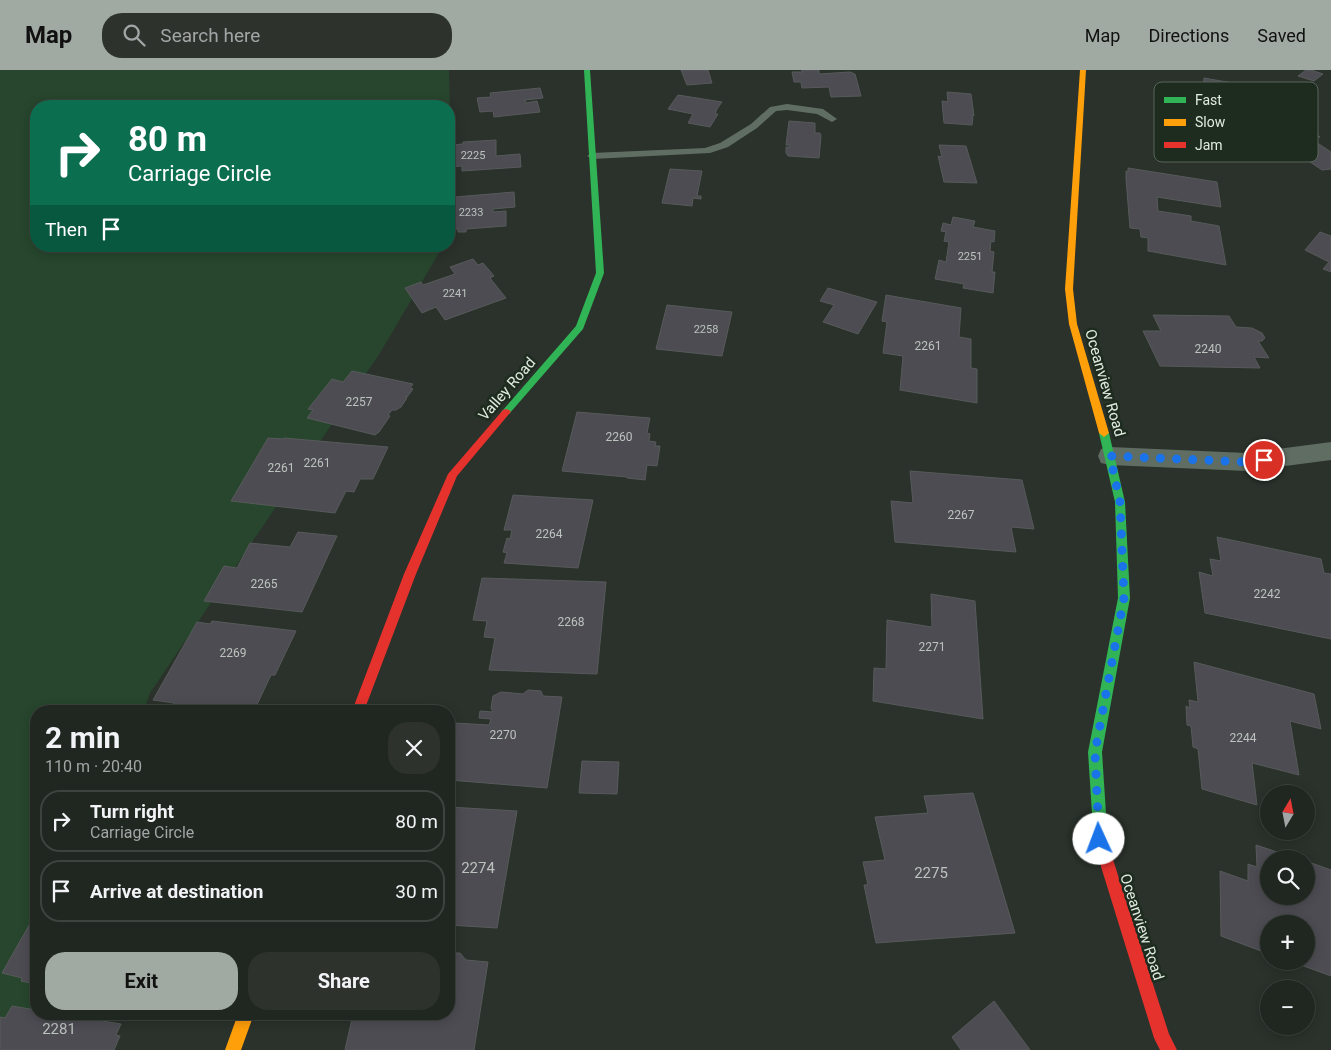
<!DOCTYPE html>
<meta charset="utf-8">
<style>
:root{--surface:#202620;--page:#2d322d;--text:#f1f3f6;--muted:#a2a5a5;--line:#3d433e;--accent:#a1aaa2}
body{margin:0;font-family:Roboto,sans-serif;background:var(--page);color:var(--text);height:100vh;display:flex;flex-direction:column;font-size:19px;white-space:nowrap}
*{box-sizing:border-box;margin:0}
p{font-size:16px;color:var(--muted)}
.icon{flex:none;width:28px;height:28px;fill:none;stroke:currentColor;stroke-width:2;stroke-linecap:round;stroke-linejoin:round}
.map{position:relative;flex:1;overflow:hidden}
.side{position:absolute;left:30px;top:635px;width:425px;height:315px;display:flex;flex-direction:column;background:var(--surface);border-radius:20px;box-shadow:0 2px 12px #0003,0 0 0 1px var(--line)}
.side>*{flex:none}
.top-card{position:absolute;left:30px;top:30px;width:425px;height:152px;border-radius:20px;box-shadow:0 2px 12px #0003,0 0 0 1px var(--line);background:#0b6e4f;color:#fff;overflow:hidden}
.needle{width:32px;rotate:10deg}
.controls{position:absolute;left:1260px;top:715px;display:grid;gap:10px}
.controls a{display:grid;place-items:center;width:55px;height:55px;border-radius:50%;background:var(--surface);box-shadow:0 2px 12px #0003,0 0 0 1px var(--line);font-size:25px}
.pin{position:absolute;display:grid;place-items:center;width:42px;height:42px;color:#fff;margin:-21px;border:2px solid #fff;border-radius:50%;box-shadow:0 1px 5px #0007}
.me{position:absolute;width:55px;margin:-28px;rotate:358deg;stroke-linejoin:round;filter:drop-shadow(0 0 4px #0008)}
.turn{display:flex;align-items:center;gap:18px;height:105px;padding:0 15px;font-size:22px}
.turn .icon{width:65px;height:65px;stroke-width:2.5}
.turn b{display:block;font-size:35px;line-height:42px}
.then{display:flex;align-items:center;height:48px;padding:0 15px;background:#0003;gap:10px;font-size:19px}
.round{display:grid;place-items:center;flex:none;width:52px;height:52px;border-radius:20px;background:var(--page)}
.head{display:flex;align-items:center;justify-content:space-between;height:85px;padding:0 15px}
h1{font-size:30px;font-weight:700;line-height:38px}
.cta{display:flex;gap:10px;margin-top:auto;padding:10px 15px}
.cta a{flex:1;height:58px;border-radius:20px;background:var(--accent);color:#111;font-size:20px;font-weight:700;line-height:58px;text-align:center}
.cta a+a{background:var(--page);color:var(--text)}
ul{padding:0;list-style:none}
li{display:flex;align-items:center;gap:15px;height:62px;margin:0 10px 8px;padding:0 5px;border:2px solid var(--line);border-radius:20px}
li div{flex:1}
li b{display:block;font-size:19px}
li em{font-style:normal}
header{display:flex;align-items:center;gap:30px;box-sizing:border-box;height:70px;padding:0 25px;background:var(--accent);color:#111}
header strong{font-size:24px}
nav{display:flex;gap:28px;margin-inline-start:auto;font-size:18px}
.search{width:350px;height:45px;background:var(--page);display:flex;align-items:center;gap:12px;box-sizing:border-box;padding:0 18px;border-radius:20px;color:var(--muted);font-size:19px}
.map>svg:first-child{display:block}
</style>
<header>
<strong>Map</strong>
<div class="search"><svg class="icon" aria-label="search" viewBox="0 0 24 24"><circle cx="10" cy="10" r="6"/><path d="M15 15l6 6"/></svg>Search here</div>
<nav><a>Map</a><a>Directions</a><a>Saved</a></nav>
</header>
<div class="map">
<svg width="1331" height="980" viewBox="0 0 1331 980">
<rect width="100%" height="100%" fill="#2a322b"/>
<path fill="#27462d" d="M 0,0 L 449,0 L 453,158 L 449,166 L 449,36 L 36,36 L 36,176 L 443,176 L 380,283 L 150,623 L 144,641 L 36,641 L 36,944 L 44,944 L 32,980 L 0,980 Z"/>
<path fill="#4d4c53" stroke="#575a5a" d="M 681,0 L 708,0 L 712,13 L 687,15 Z
M 802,0 L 819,0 L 819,4 L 850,2 L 855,4 L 861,26 L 831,27 L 829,17 L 802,18 L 801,12 L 794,12 L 792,2 L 802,2 Z
M 1306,0 L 1311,0 L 1323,4 L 1314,11 L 1298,6 Z
M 1204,8 L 1244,15 L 1249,18 L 1249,22 L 1243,21 L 1242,28 L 1203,20 Z
M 540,18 L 543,28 L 525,30 L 526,33 L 537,31 L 540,42 L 494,47 L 493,41 L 480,42 L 477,28 L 491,27 L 490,23 Z
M 947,22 L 971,24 L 974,46 L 971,46 L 973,48 L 972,55 L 944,53 L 942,31 L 948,32 Z
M 678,25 L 722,32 L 717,39 L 715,44 L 718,44 L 710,57 L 688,53 L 693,44 L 668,39 Z
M 1241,32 L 1262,45 L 1271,44 L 1275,46 L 1279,45 L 1291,55 L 1300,53 L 1320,67 L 1310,68 L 1331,82 L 1331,99 L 1322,100 L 1288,77 L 1284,78 L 1264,67 L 1218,35 Z
M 789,51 L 815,53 L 815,63 L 820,63 L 821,66 L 819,88 L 788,86 L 786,83 L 786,77 L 790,77 L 790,75 L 786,75 Z
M 496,70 L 496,86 L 520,84 L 521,97 L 462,101 L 462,96 L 450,97 L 452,75 L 463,74 L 463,72 Z
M 939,75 L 966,76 L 977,113 L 944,112 L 938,86 L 942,87 Z
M 1128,98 L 1217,112 L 1221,137 L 1157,127 L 1158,141 L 1191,146 L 1191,151 L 1219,156 L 1226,195 L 1148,181 L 1148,168 L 1141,167 L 1140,159 L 1130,158 L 1126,109 L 1126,101 L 1128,102 Z
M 670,99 L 702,101 L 697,126 L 701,126 L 701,129 L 693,128 L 692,136 L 662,133 Z
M 514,122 L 515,137 L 493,139 L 493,142 L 506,141 L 506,156 L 466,159 L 466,162 L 458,162 L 458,159 L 449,159 L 449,133 L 455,132 L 455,127 Z
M 953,147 L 975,151 L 973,157 L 995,161 L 994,172 L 991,171 L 990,181 L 994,182 L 992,202 L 995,202 L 993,223 L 963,218 L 964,214 L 935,209 L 939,190 L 946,192 L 949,172 L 944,171 L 946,162 L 941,161 L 943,153 L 951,155 Z
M 1320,162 L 1331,166 L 1331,202 L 1323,199 L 1329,192 L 1305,180 Z
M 473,189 L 478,195 L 483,193 L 494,206 L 490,208 L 506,228 L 445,250 L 436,237 L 422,243 L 405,218 L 421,212 L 423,215 L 455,204 L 450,197 Z
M 828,218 L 877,232 L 858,264 L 823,252 L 834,235 L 820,231 Z
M 886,225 L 961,238 L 959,267 L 971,269 L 971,298 L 977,299 L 977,333 L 900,320 L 903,286 L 883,283 L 887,252 L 882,251 Z
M 667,235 L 732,242 L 722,286 L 656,279 Z
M 1153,245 L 1229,246 L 1236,257 L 1252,258 L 1262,263 L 1265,268 L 1262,271 L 1258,271 L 1269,288 L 1254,287 L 1260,298 L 1160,296 L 1143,261 L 1161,261 Z
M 352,301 L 413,314 L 410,318 L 413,319 L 407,327 L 405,326 L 407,328 L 401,337 L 396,340 L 392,340 L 388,345 L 390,346 L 379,362 L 375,365 L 307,348 L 313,340 L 308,339 L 332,309 L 343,312 Z
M 577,342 L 650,348 L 647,363 L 650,364 L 649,371 L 656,372 L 655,376 L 660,376 L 657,396 L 647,395 L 645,410 L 627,408 L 627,407 L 562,401 Z
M 268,368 L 283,369 L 284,368 L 388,377 L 373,409 L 360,409 L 354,422 L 346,421 L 335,443 L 231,431 Z
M 910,401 L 1022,410 L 1034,459 L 1011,457 L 1016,482 L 895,472 L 891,431 L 913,433 Z
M 513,425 L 593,430 L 578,498 L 504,493 L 507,483 L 503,482 L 507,468 L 510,469 L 512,460 L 504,460 Z
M 298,462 L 337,466 L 302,542 L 204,531 L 224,496 L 237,498 L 250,473 L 290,477 Z
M 1217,467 L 1321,489 L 1324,503 L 1331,504 L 1331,569 L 1205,543 L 1199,502 L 1213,506 L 1210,489 L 1221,491 Z
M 482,508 L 606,512 L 597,604 L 489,600 L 495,568 L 484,567 L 487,551 L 473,550 Z
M 931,524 L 975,531 L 983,649 L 873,631 L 874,598 L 886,599 L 887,550 L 932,557 Z
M 212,551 L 296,561 L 275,605 L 271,605 L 254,641 L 197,641 L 199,638 L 173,635 L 174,633 L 153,630 L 197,552 L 210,554 Z
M 1194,592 L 1314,624 L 1321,659 L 1290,651 L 1299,705 L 1252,693 L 1257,735 L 1202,719 L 1198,679 L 1193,677 L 1191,656 L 1187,655 L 1186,636 L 1190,638 L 1189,630 L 1198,632 Z
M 528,620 L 541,621 L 543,626 L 562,627 L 547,718 L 449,710 L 449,675 L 454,653 L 489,655 L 491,649 L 479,648 L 480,641 L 493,642 L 491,638 L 493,626 L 501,622 L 523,624 Z
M 582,691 L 619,692 L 617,724 L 579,723 Z
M 973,723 L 1015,863 L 876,873 L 864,815 L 868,815 L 863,792 L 885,790 L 875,747 L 928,743 L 924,726 Z
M 449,737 L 517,741 L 497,858 L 449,855 Z
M 1256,775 L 1298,789 L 1269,789 L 1269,826 L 1306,826 L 1306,791 L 1331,800 L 1331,906 L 1290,891 L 1306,891 L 1306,854 L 1269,854 L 1269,884 L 1221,866 L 1220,801 L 1248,811 L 1248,794 L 1257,797 Z
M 36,843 L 36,914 L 21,911 L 22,908 L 2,903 Z
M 449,883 L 460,883 L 466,890 L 488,892 L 474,980 L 345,980 L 353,944 L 449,944 Z
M 994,931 L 1030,980 L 961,980 L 952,967 Z
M 12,936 L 36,940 L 36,944 L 60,944 L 121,954 L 116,965 L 120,966 L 114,980 L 0,980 L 0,947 L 5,948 Z"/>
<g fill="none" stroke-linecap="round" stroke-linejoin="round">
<path fill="#606d62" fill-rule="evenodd" d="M 787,34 L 823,39 L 837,49 L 832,52 L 817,44 L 787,40 L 776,41 L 757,58 L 728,77 L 710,83 L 592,89 L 587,86 L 592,83 L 705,78 L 720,73 L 751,54 L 770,37 Z"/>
<path fill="#606d62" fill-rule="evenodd" d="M 1331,372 L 1331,390 L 1247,401 L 1110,395 L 1101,393 L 1098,386 L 1101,379 L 1110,377 L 1247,383 Z"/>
<path fill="#30b455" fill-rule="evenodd" d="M 584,0 L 590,0 L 604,203 L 583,259 L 509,344 L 503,344 L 501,342 L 503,340 L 576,256 L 596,203 Z
M 1104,359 L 1109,363 L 1125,432 L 1130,528 L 1102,682 L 1108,774 L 1106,779 L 1101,781 L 1096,779 L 1094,774 L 1088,682 L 1118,528 L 1115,432 L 1099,363 Z"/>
<path fill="#ff9f0a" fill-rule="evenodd" d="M 1080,0 L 1086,0 L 1073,219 L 1077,254 L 1109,363 L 1104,367 L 1099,363 L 1069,254 L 1065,219 Z
M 238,944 L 254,944 L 241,980 L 225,980 Z"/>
<path fill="#e5322d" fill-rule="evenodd" d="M 506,339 L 509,340 L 511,342 L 509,344 L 457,406 L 416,504 L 364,641 L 352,641 L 404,504 L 448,404 L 503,340 Z
M 1101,767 L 1106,769 L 1108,774 L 1169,964 L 1177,980 L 1160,980 L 1154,968 L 1094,774 L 1096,769 Z"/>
</g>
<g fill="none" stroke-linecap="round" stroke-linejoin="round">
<path stroke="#1a73e8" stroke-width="9" stroke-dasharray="0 16.2" d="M 1099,769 L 1095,682 L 1124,528 L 1120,432 L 1110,386 L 1247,392 L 1264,390"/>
</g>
<g text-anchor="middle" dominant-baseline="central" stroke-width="5" stroke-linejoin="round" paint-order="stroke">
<g font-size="11" fill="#bcc3be">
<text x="473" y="85">2225</text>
<text x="471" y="142">2233</text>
<text x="970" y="186">2251</text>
<text x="455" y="223">2241</text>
<text x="706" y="259">2258</text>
</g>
<g font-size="12" fill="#bcc3be">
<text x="928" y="276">2261</text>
<text x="1208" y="279">2240</text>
<text x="359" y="332">2257</text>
<text x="619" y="367">2260</text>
<text x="317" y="393">2261</text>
<text x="281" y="398">2261</text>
<text x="961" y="445">2267</text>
<text x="549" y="464">2264</text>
<text x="264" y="514">2265</text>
<text x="1267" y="524">2242</text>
<text x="571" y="552">2268</text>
<text x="932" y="577">2271</text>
<text x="233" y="583">2269</text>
<text x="503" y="665">2270</text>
<text x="1243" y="668">2244</text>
</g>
<g font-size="15" fill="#e1ebe2" stroke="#1d2c1f">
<text transform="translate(1105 313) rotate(74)">Oceanview Road</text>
<text transform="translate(507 319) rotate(-49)">Valley Road</text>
<text transform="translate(1142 857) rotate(72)">Oceanview Road</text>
</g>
<g font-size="15" fill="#bcc3be">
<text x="478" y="798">2274</text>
<text x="931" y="803">2275</text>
<text x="59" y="959">2281</text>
</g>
</g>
<rect x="1154" y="12" width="164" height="80" rx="8" fill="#1d2c1f" stroke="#58655a" stroke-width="1"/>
<rect x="1164" y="27" width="22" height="6" fill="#30b455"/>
<rect x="1164" y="49" width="22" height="7" fill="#ff9f0a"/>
<rect x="1164" y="72" width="22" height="6" fill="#e5322d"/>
<g font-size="14" fill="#e1ebe2">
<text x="1195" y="35">Fast</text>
<text x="1195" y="57">Slow</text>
<text x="1195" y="80">Jam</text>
</g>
</svg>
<div class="controls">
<a><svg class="needle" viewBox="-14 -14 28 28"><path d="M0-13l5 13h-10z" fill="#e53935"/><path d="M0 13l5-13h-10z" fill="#a2a5a5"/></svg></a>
<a><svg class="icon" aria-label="search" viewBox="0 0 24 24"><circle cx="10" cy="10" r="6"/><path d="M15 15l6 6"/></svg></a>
<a>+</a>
<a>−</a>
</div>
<div class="pin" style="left:1264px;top:390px;background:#d93025"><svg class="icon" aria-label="arrive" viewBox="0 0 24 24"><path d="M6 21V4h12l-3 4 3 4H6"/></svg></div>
<svg class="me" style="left:1099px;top:769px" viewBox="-20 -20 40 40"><circle r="19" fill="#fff"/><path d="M0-13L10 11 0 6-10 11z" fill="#1a73e8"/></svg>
<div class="top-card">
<div class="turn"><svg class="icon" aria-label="right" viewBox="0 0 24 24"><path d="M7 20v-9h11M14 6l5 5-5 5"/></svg><div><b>80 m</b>Carriage Circle</div></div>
<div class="then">Then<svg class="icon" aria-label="arrive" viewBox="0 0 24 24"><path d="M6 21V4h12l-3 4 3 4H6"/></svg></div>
</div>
<section class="side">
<div class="head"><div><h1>2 min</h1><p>110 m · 20:40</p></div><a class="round"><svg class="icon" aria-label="close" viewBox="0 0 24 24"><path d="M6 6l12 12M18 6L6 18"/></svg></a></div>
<ul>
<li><svg class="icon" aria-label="right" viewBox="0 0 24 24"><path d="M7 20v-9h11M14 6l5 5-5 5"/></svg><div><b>Turn right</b><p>Carriage Circle</p></div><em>80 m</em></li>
<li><svg class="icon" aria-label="arrive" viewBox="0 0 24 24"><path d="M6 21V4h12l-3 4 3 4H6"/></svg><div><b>Arrive at destination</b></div><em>30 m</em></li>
</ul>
<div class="cta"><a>Exit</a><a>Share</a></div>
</section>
</div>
